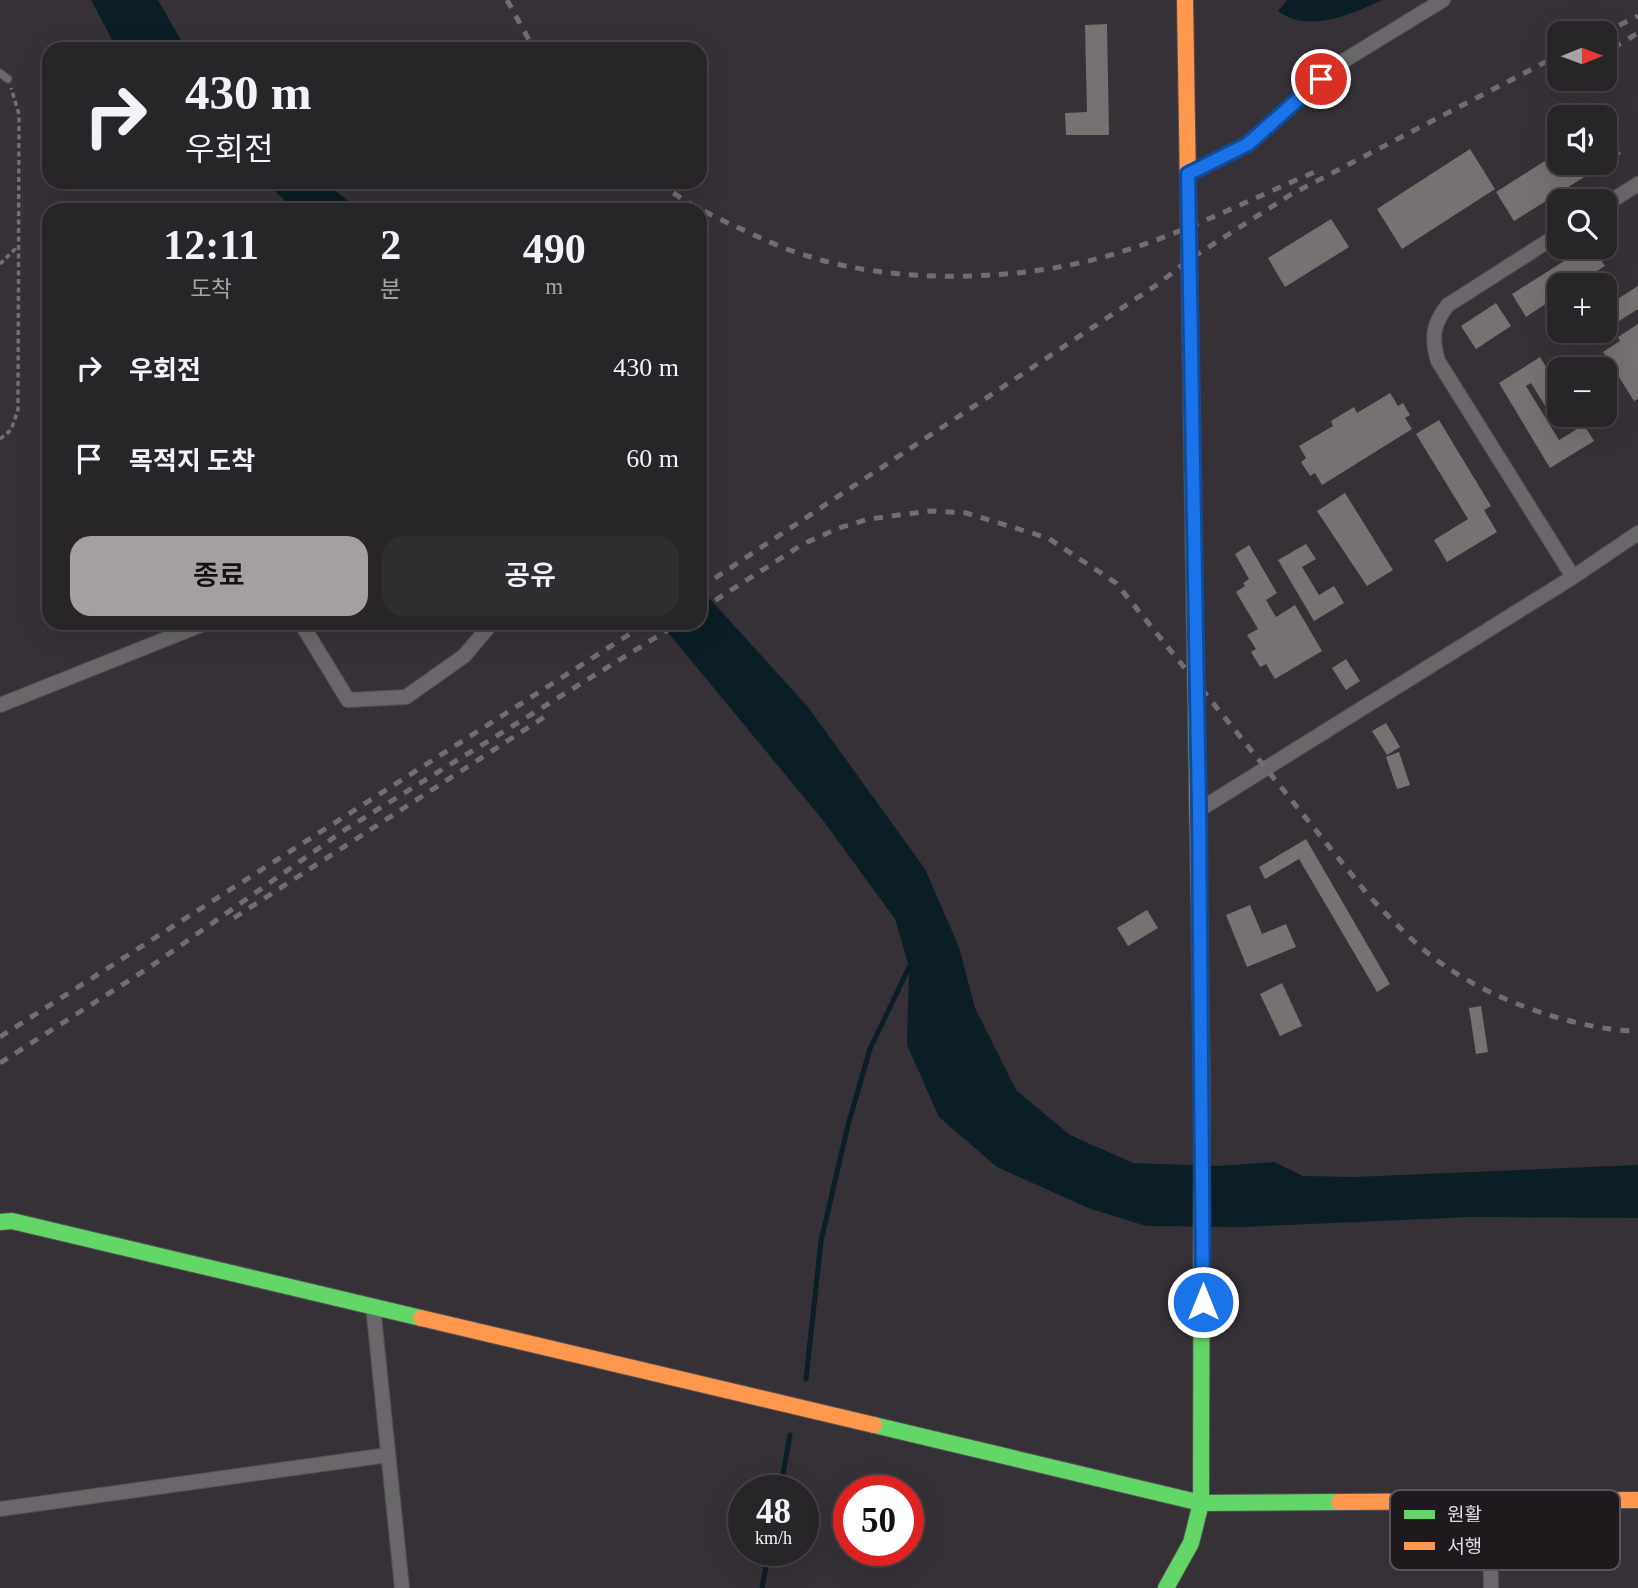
<!DOCTYPE html>
<html lang="ko">
<meta charset="utf-8">
<style>
:root{--surface:#282528;--page:#302d30;--text:#f1f3f6;--muted:#a5a5a8;--line:#444245;--accent:#a59fa4}
body{margin:0;font-family:"Times New Roman","Noto Sans KR",serif;background:var(--page);color:var(--text);height:100vh;display:flex;flex-direction:column;font-size:26px;white-space:nowrap}
*{box-sizing:border-box;margin:0}
p{font-size:23px;color:var(--muted)}
.icon{flex:none;width:38px;height:38px;fill:none;stroke:currentColor;stroke-width:2;stroke-linecap:round;stroke-linejoin:round}
.map{position:relative;flex:1;overflow:hidden}
.details{position:absolute;left:42px;top:203px;width:665px;height:427px;display:flex;flex-direction:column;background:var(--surface);border-radius:21px;box-shadow:0 7px 28px #0002,0 0 0 2px var(--line)}
.details>*{flex:none}
.guide{position:absolute;left:42px;top:42px;width:665px;height:147px;border-radius:21px;box-shadow:0 7px 28px #0002,0 0 0 2px var(--line);background:#282528;color:var(--text);overflow:hidden}
.needle{width:46px;rotate:89deg}
.controls{position:absolute;left:1547px;top:21px;display:grid;gap:14px}
.controls a{display:grid;place-items:center;width:70px;height:70px;border-radius:14px;background:var(--surface);box-shadow:0 7px 28px #0002,0 0 0 2px var(--line);font-size:35px}
.speed{position:absolute;left:728px;top:1475px;display:flex;gap:14px;font-size:35px;font-weight:700;text-align:center}
.speed>*{display:grid;place-content:center;width:91px;height:91px;border-radius:50%;background:var(--surface);box-shadow:0 7px 28px #0002,0 0 0 2px var(--line);line-height:1}
.speed small{font-size:18px;font-weight:400}
.speed .limit{border:10px solid #d22;background:#fff;color:#111}
.pin{position:absolute;display:grid;place-items:center;width:60px;height:60px;color:#fff;margin:-30px;border:4px solid #fff;border-radius:50%;box-shadow:0 2px 7px #0007}
.me{position:absolute;width:77px;margin:-38px;rotate:0deg;stroke-linejoin:round;filter:drop-shadow(0 0 5px #0008)}
.turn{display:flex;align-items:center;gap:24px;height:147px;padding:0 28px;font-size:32px}
.turn .icon{width:91px;height:91px;stroke-width:2.5}
.turn b{display:block;font-size:49px;line-height:60px}
.eta{display:flex;justify-content:space-evenly;align-items:center;height:119px;text-align:center}
.eta b{font-size:42px;font-weight:600;line-height:49px}
.cta{display:flex;gap:14px;margin-top:auto;padding:14px 28px}
.cta a{flex:1;height:80px;border-radius:21px;background:var(--accent);color:#111;font-size:28px;font-weight:600;line-height:80px;text-align:center}
.cta a+a{background:var(--page);color:var(--text)}
ul{padding:0;list-style:none}
li{display:flex;align-items:center;gap:21px;height:91px;padding:0 28px}
li div{flex:1}
li b{display:block;font-size:26px}
li em{font-style:normal}
.map>svg:first-child{display:block}
</style>
<div class="map">
<svg width="1638" height="1588" viewBox="0 0 1638 1588">
<rect width="100%" height="100%" fill="#363136"/>
<path fill="#0b1e25" d="M 91,0 L 158,0 L 186,49 L 117,49 Z
M 1287,0 L 1382,0 C 1352,14 1308,34 1278,11 Z
M 265,182 L 324,182 L 360,210 L 295,210 Z
M 700,588 L 808,707 L 925,869 L 959,947 L 975,1008 L 1016,1090 L 1070,1135 L 1133,1163 L 1217,1166 L 1274,1162 L 1303,1176 L 1354,1177 L 1638,1165 L 1638,1218 L 1471,1217 L 1244,1227 L 1146,1226 L 1088,1208 L 997,1167 L 939,1117 L 907,1045 L 909,967 L 895,919 L 822,819 L 660,623 L 700,623 Z"/>
<g fill="none" stroke-linecap="round" stroke-linejoin="round">
<path stroke="#0b1e25" stroke-width="5" d="M 806,1379 L 821,1241 L 848,1125 L 870,1049 L 912,961
M 780,1491 L 790,1435
M 762,1588 L 769,1550"/>
</g>
<path fill="#777272" d="M 1107,24 L 1109,135 L 1066,135 L 1065,113 L 1087,112 L 1085,25 Z
M 1605,128 L 1621,154 L 1514,221 L 1496,192 L 1559,152 L 1559,163 L 1605,163 Z
M 1470,149 L 1495,189 L 1402,249 L 1377,209 Z
M 1331,219 L 1349,247 L 1285,287 L 1268,258 Z
M 1586,247 L 1593,247 L 1605,266 L 1575,285 L 1559,285 L 1559,295 L 1526,317 L 1512,294 Z
M 1638,286 L 1638,309 L 1605,330 L 1605,307 Z
M 1496,303 L 1511,326 L 1476,349 L 1461,326 Z
M 1638,324 L 1638,399 L 1634,401 L 1603,352 L 1620,341 L 1618,337 Z
M 1572,331 L 1604,331 L 1581,345 Z
M 1540,357 L 1559,388 L 1559,402 L 1547,409 L 1531,383 L 1526,386 L 1559,440 L 1584,425 L 1594,441 L 1550,468 L 1499,383 Z
M 1390,393 L 1398,406 L 1403,403 L 1410,415 L 1405,418 L 1412,429 L 1322,485 L 1315,473 L 1310,476 L 1301,462 L 1306,458 L 1299,446 L 1333,426 L 1331,421 L 1354,407 L 1357,413 Z
M 1439,420 L 1491,506 L 1484,510 L 1497,532 L 1447,562 L 1434,540 L 1468,519 L 1416,434 Z
M 1345,493 L 1393,570 L 1367,586 L 1317,511 Z
M 1306,544 L 1316,559 L 1302,567 L 1319,595 L 1334,586 L 1344,603 L 1314,621 L 1278,560 Z
M 1249,545 L 1277,593 L 1266,600 L 1276,617 L 1295,605 L 1322,651 L 1275,679 L 1266,664 L 1260,667 L 1251,652 L 1256,649 L 1247,635 L 1258,629 L 1236,592 L 1245,586 L 1243,583 L 1249,579 L 1235,554 Z
M 1346,659 L 1360,681 L 1346,690 L 1332,668 Z
M 1386,723 L 1400,747 L 1387,755 L 1372,731 Z
M 1399,752 L 1410,785 L 1397,789 L 1386,757 Z
M 1306,839 L 1390,984 L 1377,992 L 1299,859 L 1265,879 L 1259,867 Z
M 1250,905 L 1262,934 L 1286,924 L 1296,947 L 1247,967 L 1226,915 Z
M 1147,910 L 1158,928 L 1128,946 L 1117,928 Z
M 1282,983 L 1302,1026 L 1280,1036 L 1260,994 Z
M 1481,1006 L 1488,1052 L 1476,1054 L 1469,1008 Z"/>
<g fill="none" stroke-linecap="round" stroke-linejoin="round">
<defs>
<path id="lane" d="M 0,73 L 8,79"/>
<path id="street" d="M 1188,174 L 1249,144 L 1340,63 L 1443,0
M 1605,205 L 1638,184
M 1559,234 L 1448,305 C 1433,323 1431,338 1438,361 L 1573,577
M 301,623 L 348,700 L 406,697 L 464,656 L 492,623
M 0,705 L 206,623
M 1199,810 L 1573,577 L 1638,533
M 373,1306 L 402,1588
M 1490,1501 L 1491,1588
M 0,1509 L 388,1455"/>
<path id="fast" d="M 1191,375 L 1197,773
M 0,1222 L 12,1221 L 421,1318
M 874,1425 L 1201,1503 L 1339,1502
M 1166,1588 L 1191,1543 L 1201,1503 L 1202,1089"/>
<path id="slow" d="M 1185,0 L 1191,375
M 1197,773 L 1202,1089
M 421,1318 L 874,1425
M 1339,1502 L 1638,1500"/>
</defs>
<use href="#lane" stroke="#545054" stroke-width="9"/>
<use href="#street" stroke="#545054" stroke-width="16"/>
<use href="#fast" stroke="#545054" stroke-width="18"/>
<use href="#slow" stroke="#545054" stroke-width="18"/>
<path stroke="#736f73" stroke-width="3.5" stroke-dasharray="5 3.5" stroke-linecap="butt" d="M 0,264 L 18,246
M 0,439 L 11,430 L 18,410 L 19,114 L 11,88"/>
<use href="#lane" stroke="#6a676a" stroke-width="7"/>
<use href="#street" stroke="#6a676a" stroke-width="14"/>
<use href="#fast" stroke="#63d668" stroke-width="16"/>
<use href="#slow" stroke="#ff974d" stroke-width="16"/>
<path stroke="#726d72" stroke-width="5" stroke-dasharray="9 9" stroke-linecap="butt" d="M 507,0 L 534,49
M 1603,33 L 1638,16
M 1613,48 L 1638,33
M 659,182 C 682,201 710,215 737,227 C 761,238 785,250 811,257 C 896,284 1014,281 1100,258 C 1175,238 1246,201 1317,171
M 700,588 L 1158,284 L 1190,259 L 1290,195 L 1559,55
M 700,610 L 803,544 L 839,528 L 869,519 L 930,511 L 966,513 L 1048,538 L 1116,583 L 1369,896 C 1393,921 1416,946 1445,966 C 1495,1001 1577,1030 1638,1031
M 234,918 L 546,716
M 0,1037 L 647,623
M 0,1063 L 150,967 L 346,829 L 679,623"/>
</g>
<g fill="none" stroke-linecap="round" stroke-linejoin="round">
<defs>
<path id="route" d="M 1203,1302 L 1199,810 L 1188,174 L 1248,144 L 1321,79"/>
</defs>
<use href="#route" stroke="#114b97" stroke-width="18"/>
<use href="#route" stroke="#1a73e8" stroke-width="12"/>
</g>
<rect x="1390" y="1490" width="230" height="80" rx="10" fill="#1d191d" stroke="#585358" stroke-width="2"/>
<rect x="1404" y="1510" width="31" height="9" fill="#63d668"/>
<rect x="1404" y="1542" width="31" height="8" fill="#ff974d"/>
<g font-size="19" fill="#e1dae0">
<text x="1447" y="1521">원활</text>
<text x="1447" y="1553">서행</text>
</g>
</svg>
<div class="controls">
<a><svg class="needle" viewBox="-14 -14 28 28"><path d="M0-13l5 13h-10z" fill="#e53935"/><path d="M0 13l5-13h-10z" fill="#a5a5a8"/></svg></a>
<a><svg class="icon" aria-label="sound" viewBox="0 0 24 24"><path d="M4 9h4l5-4v14l-5-4H4zM17 9q2 3 0 6"/></svg></a>
<a><svg class="icon" aria-label="search" viewBox="0 0 24 24"><circle cx="10" cy="10" r="6"/><path d="M15 15l6 6"/></svg></a>
<a>+</a>
<a>−</a>
</div>
<div class="speed"><div>48<small>km/h</small></div><div class="limit">50</div></div>
<div class="pin" style="left:1321px;top:79px;background:#d93025"><svg class="icon" aria-label="arrive" viewBox="0 0 24 24"><path d="M6 21V4h12l-3 4 3 4H6"/></svg></div>
<svg class="me" style="left:1203px;top:1302px" viewBox="-20 -20 40 40"><circle r="17" fill="#1a73e8" stroke="#fff" stroke-width="3"/><path d="M0-11L8 9 0 5-8 9z" fill="#fff"/></svg>
<div class="guide">
<div class="turn"><svg class="icon" aria-label="right" viewBox="0 0 24 24"><path d="M7 20v-9h11M14 6l5 5-5 5"/></svg><div><b>430 m</b>우회전</div></div>
</div>
<section class="details">
<div class="eta">
<div><b>12:11</b><p>도착</p></div>
<div><b>2</b><p>분</p></div>
<div><b>490</b><p>m</p></div>
</div>
<ul>
<li><svg class="icon" aria-label="right" viewBox="0 0 24 24"><path d="M7 20v-9h11M14 6l5 5-5 5"/></svg><div><b>우회전</b></div><em>430 m</em></li>
<li><svg class="icon" aria-label="arrive" viewBox="0 0 24 24"><path d="M6 21V4h12l-3 4 3 4H6"/></svg><div><b>목적지 도착</b></div><em>60 m</em></li>
</ul>
<div class="cta"><a>종료</a><a>공유</a></div>
</section>
</div>
